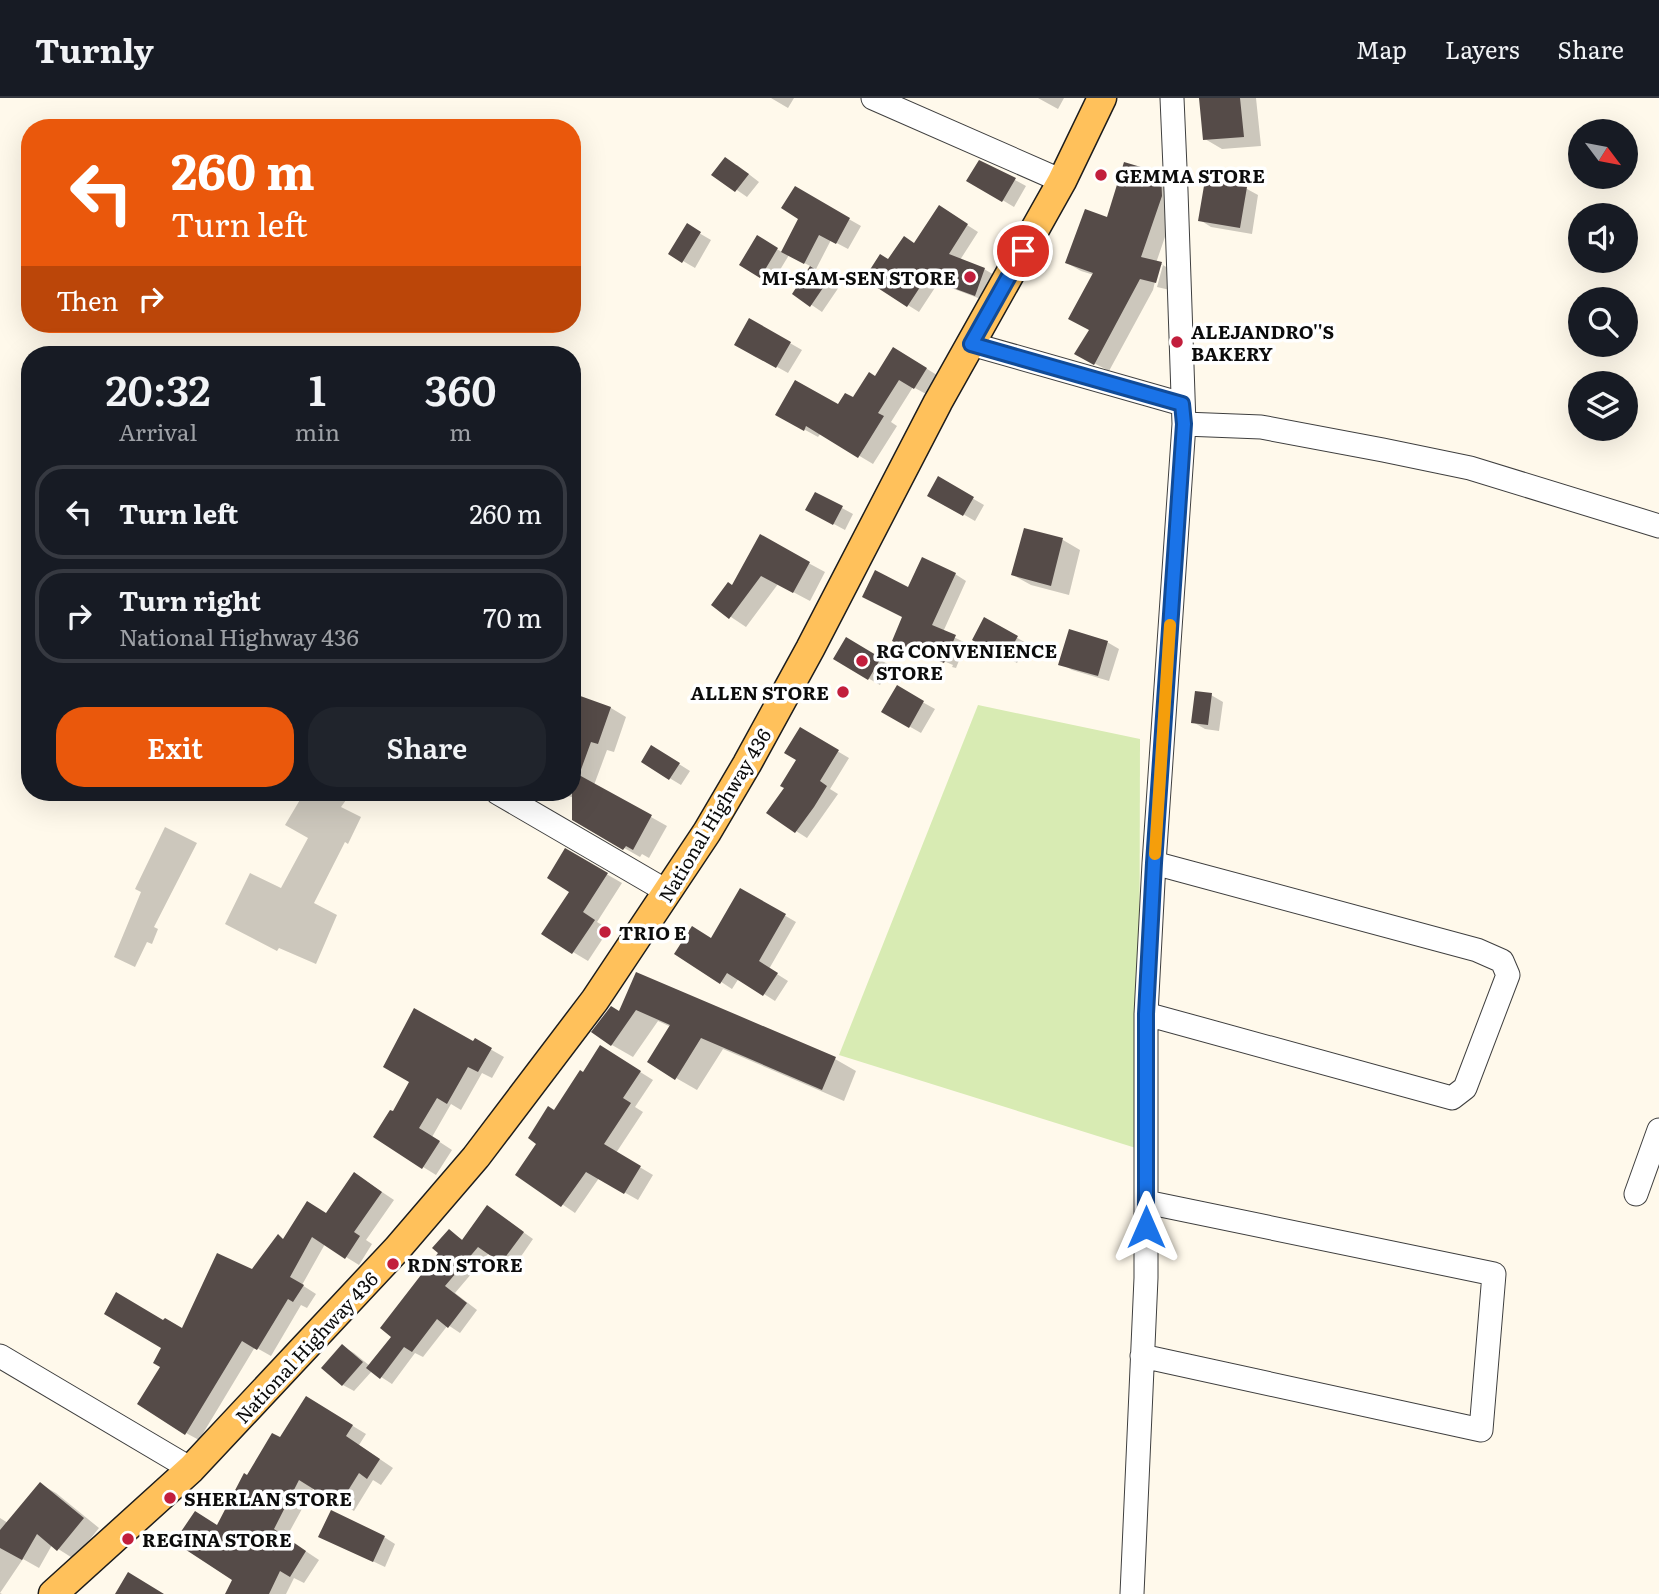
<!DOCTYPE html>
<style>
:root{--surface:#171b24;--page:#20242c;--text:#f1f3f6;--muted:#9ea1a6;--line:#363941;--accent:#ea580c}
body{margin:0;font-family:Literata,serif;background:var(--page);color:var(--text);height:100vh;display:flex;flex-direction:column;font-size:26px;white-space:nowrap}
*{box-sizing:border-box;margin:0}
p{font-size:23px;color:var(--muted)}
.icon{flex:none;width:38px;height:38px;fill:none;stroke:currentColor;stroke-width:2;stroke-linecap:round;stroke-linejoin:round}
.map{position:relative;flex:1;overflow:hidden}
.details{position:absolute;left:21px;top:248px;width:560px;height:455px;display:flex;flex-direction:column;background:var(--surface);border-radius:28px;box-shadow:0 7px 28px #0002}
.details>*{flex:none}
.guide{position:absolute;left:21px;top:21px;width:560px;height:214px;border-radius:28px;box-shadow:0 7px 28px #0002;background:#ea580c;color:#fff;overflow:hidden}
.needle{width:46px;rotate:122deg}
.buttons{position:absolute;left:1568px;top:21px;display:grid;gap:14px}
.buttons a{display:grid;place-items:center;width:70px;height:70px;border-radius:50%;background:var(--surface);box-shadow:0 7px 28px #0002;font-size:35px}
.pin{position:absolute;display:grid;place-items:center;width:60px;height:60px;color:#fff;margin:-30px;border:4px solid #fff;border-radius:50%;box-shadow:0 2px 7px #0007}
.me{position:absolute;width:77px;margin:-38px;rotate:0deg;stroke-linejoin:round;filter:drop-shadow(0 0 5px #0008)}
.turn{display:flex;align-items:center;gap:24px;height:147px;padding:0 35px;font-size:32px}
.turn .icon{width:91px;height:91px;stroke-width:2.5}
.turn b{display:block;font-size:49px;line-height:60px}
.then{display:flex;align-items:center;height:66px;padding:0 35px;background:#0003;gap:14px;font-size:26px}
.eta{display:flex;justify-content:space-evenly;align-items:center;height:119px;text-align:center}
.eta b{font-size:42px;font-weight:600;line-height:49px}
.button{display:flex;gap:14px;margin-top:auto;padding:14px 35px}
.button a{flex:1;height:80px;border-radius:28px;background:var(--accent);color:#fff;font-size:28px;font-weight:600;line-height:80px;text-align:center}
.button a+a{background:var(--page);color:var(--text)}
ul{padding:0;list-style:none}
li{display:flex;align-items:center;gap:21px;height:94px;margin:0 14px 10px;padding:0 21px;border:4px solid var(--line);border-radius:28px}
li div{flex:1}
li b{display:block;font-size:26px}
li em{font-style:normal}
header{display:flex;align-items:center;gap:42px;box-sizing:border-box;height:98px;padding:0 35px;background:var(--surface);border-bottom:2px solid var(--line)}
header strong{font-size:33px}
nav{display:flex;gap:38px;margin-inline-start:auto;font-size:24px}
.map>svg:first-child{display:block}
</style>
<header>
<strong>Turnly</strong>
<nav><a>Map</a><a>Layers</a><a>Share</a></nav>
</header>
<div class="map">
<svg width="1659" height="1496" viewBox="0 0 1659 1496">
<rect width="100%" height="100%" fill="#fff9eb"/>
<path fill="#d8ebb3" d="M 978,607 L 1140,641 L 1139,1051 L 839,957 Z"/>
<path fill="#0003" d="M 771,0 L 794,0 L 788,10 Z
M 1038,0 L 1064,0 L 1058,11 Z
M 1208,0 L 1256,0 L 1261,48 L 1222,51 L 1205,41 Z
M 737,67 L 759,84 L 747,99 L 714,76 Z
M 1160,76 L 1175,84 L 1176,107 L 1156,165 L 1161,166 L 1175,174 L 1170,192 L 1157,189 L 1163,167 L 1159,167 L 1153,192 L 1109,273 L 1090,263 L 1094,177 L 1081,173 L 1067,165 L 1109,122 Z
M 969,82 L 1015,82 L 1026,88 L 1014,109 Z
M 1206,84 L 1247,91 L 1258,97 L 1252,136 L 1211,129 L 1200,122 Z
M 796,91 L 861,128 L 848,151 L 831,142 L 815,173 L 839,189 L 822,214 L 794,195 L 812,169 L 789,157 L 772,185 L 741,166 L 757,140 L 782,154 L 800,120 Z
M 950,116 L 978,134 L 960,162 L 984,171 L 996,178 L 986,203 L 938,185 L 919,214 L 866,181 L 889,163 L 915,147 Z
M 687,128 L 711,142 L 695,170 L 671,156 Z
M 750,222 L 802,252 L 788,275 L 736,246 Z
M 908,259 L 940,279 L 928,297 L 913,289 L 891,324 L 897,328 L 873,366 L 821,335 L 818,339 L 778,317 L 839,308 L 854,302 L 876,280 Z
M 939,381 L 984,407 L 975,423 L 930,397 Z
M 842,410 L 853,416 L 845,432 L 819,418 Z
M 1025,432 L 1063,442 L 1080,452 L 1069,497 L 1031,487 L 1013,477 Z
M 760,439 L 825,474 L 810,503 L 778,486 L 746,529 L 713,507 L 733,489 Z
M 955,476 L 966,483 L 943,534 L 966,545 L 956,570 L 952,569 L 953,567 L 904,546 L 904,548 L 894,543 L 904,519 L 909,491 Z
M 985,522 L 1028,546 L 1017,565 L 974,541 Z
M 846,542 L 891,568 L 880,587 L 835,561 Z
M 1107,544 L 1119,551 L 1109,583 L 1072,572 L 1061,566 Z
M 897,590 L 935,611 L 921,635 L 884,614 Z
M 572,597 L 611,610 L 626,619 L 614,654 L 607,652 L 594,687 L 667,728 L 649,760 L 642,756 L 640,759 L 584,727 L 594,707 L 560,695 L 572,695 Z
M 1211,597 L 1223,604 L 1219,633 L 1205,631 L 1193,624 Z
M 800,631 L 849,660 L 830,691 L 838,696 L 807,740 L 796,733 L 786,690 L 798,661 Z
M 652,649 L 690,673 L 681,687 L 643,664 Z
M 304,695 L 351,695 L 341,709 L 361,719 L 348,746 L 345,744 L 314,805 L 337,817 L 316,866 L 279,850 L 277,853 L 225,826 L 250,775 L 281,790 L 308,740 L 285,727 Z
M 165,729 L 197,745 L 154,829 L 158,831 L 152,846 L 147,844 L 135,869 L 114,859 L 141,794 L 135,791 Z
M 566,753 L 622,785 L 597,824 L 609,831 L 588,863 L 573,854 L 571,794 Z
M 741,792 L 796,824 L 769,871 L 788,883 L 775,903 L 739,880 L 732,891 L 677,855 L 712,842 Z
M 637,876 L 835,961 L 856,973 L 844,1003 L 723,951 L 697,992 L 676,980 L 671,929 L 658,923 L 633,959 L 612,947 L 594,934 L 620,915 Z
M 476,943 L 504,959 L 492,980 L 482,975 L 461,1012 L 451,1006 L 432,1039 L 452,1052 L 436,1077 L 375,1039 L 393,1016 L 474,946 Z
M 613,957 L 653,982 L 635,1009 L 643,1014 L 616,1055 L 653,1077 L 638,1102 L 599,1080 L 575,1115 L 518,1076 L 539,1046 L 555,1014 L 584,976 Z
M 367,1084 L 394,1102 L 366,1142 L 372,1146 L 359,1167 L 325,1146 L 302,1187 L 316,1196 L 307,1210 L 301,1207 L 271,1258 L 255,1249 L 199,1342 L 186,1335 L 162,1268 L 164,1224 L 183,1232 L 253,1173 L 284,1142 L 326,1117 Z
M 498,1116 L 533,1141 L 513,1170 L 489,1155 L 455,1195 L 477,1212 L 460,1235 L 448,1227 L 423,1259 L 415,1255 L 392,1286 L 372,1273 L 354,1293 L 343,1287 L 342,1248 L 354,1255 L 370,1268 L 393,1238 L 441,1154 L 449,1133 L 464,1143 Z
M 307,1300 L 366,1336 L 359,1347 L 393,1370 L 381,1387 L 373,1382 L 354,1413 L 314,1389 L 286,1440 L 319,1462 L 304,1485 L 294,1480 L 286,1496 L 227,1496 L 234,1482 L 218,1429 L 248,1379 L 281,1341 Z
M 40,1386 L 56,1395 L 99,1430 L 74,1461 L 52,1447 L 39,1470 L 23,1461 L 0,1495 L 2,1496 L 0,1496 L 0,1420 L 8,1425 Z
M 384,1439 L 395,1446 L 385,1469 L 332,1444 Z"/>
<path fill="#554b48" d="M 1199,0 L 1240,0 L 1244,39 L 1203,42 Z
M 725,59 L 749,76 L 735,94 L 711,77 Z
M 979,62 L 1016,80 L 1002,104 L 966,83 Z
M 1124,64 L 1161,75 L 1162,98 L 1141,159 L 1162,164 L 1156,185 L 1140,181 L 1094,267 L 1074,256 L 1089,232 L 1068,221 L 1093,175 L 1065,165 L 1085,111 L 1107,119 Z
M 1205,82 L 1247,89 L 1240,130 L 1198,123 Z
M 795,88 L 850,120 L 836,146 L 819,137 L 804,166 L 781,154 L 798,121 L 781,110 Z
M 939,107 L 968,126 L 949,156 L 985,170 L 975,198 L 926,180 L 907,209 L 864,181 L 880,156 L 888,161 L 904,138 L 914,145 Z
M 687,125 L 701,134 L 682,165 L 668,156 Z
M 757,137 L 778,150 L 760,180 L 739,167 Z
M 810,168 L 829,181 L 810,209 L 792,196 Z
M 749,220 L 791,244 L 776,270 L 734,247 Z
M 893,249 L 927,270 L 914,291 L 899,282 L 878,315 L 884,318 L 858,360 L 806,328 L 804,333 L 775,317 L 795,282 L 838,306 L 845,295 L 853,299 L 869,274 L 875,278 Z
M 938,378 L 974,399 L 963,418 L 927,398 Z
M 815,394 L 843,408 L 833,427 L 805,412 Z
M 1024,430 L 1063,440 L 1051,488 L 1011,477 Z
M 760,436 L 810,464 L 793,495 L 761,478 L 729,521 L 711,507 L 728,484 L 732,487 Z
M 922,459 L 956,475 L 932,527 L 956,537 L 944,565 L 892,543 L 902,519 L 862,499 L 875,472 L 908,489 Z
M 984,519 L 1018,538 L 1005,561 L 972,542 Z
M 1069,531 L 1108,543 L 1098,578 L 1058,567 Z
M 846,539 L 881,560 L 868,582 L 833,561 Z
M 897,587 L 924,603 L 909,630 L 881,614 Z
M 1195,593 L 1212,595 L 1208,627 L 1191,625 Z
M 572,595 L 611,609 L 598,646 L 591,644 L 579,677 L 652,717 L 633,752 L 626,748 L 623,752 L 572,722 Z
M 800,629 L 839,652 L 820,683 L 827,688 L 814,709 L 795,735 L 766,715 L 784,690 L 780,688 L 796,662 L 784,655 Z
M 651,647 L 680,665 L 669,682 L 641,664 Z
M 565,750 L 608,775 L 583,814 L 595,822 L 572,856 L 541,836 L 569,794 L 547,780 Z
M 740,790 L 786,816 L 759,863 L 778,875 L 763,898 L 727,875 L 720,886 L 674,856 L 692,828 L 711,840 Z
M 636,874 L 836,959 L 822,992 L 701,940 L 675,982 L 647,964 L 670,927 L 636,912 L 611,948 L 591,934 L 611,908 L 619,913 Z
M 414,910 L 473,943 L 475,940 L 492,950 L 478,974 L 468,969 L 447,1006 L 437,1000 L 419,1030 L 440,1043 L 422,1071 L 373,1039 L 390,1012 L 393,1013 L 409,984 L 383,969 Z
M 600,947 L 641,973 L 623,1000 L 631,1005 L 604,1046 L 641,1068 L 624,1096 L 586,1074 L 561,1109 L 515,1077 L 536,1046 L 528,1040 L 548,1008 L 554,1012 L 580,972 L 583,974 Z
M 354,1074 L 382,1094 L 354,1134 L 360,1138 L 345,1161 L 312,1139 L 290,1179 L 304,1187 L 293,1204 L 288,1201 L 257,1252 L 242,1243 L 185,1337 L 137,1306 L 160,1269 L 153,1265 L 161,1250 L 104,1216 L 116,1194 L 163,1222 L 165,1220 L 182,1230 L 217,1155 L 252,1171 L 278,1136 L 283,1141 L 307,1103 L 326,1115 Z
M 487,1107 L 524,1134 L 501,1165 L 478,1149 L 445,1188 L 467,1205 L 448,1230 L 437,1221 L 412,1254 L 404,1249 L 380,1281 L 366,1270 L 391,1239 L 380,1230 L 438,1155 L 432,1150 L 449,1131 L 462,1142 Z
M 342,1246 L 363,1264 L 342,1288 L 321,1270 Z
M 306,1298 L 353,1327 L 346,1338 L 380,1361 L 367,1381 L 359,1375 L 339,1407 L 299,1382 L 274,1431 L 306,1453 L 290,1479 L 280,1473 L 269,1496 L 225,1496 L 232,1482 L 174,1444 L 195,1413 L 217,1427 L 244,1375 L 247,1377 L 272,1335 L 280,1339 Z
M 40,1384 L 84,1420 L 57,1453 L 37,1436 L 22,1462 L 0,1450 L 0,1432 Z
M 331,1412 L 385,1438 L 373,1464 L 318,1439 Z
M 128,1474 L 164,1496 L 115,1496 Z"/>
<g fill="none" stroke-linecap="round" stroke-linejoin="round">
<defs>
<path id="minor" d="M 873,0 L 1062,83
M 971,246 L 1182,306
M 1184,326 L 1261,329 L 1383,352 L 1470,370 L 1659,428
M 498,695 L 668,794
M 1146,916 L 1452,1000 L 1465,990 L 1508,877 L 1502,863 L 1477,852 L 1154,765
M 1636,1096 L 1659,1032
M 0,1258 L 191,1371
M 1142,1258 L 1481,1332 L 1494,1176 L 1146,1104
M 1132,1496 L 1146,1180 L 1146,916 L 1154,765 L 1184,326 L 1176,93 L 1172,0"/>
<path id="major" d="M 53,1496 L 191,1371 L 397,1151 L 476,1059 L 595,902 L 707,734 L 747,666 L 810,551 L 938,304 L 1062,83 L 1102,0"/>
</defs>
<use href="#minor" stroke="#3f3f3f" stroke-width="25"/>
<use href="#major" stroke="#1d1d1d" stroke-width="31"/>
<use href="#minor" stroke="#fff" stroke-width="23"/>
<use href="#major" stroke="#ffc15b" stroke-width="28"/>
</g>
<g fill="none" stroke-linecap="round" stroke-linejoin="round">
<defs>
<path id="route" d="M 1023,153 L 971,246 L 1182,306 L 1184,326 L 1154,765 L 1146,916 L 1146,1129"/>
</defs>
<use href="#route" stroke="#114b97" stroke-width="18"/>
<use href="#route" stroke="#1a73e8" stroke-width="12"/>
<path stroke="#f59e0b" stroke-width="12" d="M 1155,756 L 1170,527"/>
</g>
<g fill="#c21e3c" stroke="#fff" stroke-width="2.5">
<circle cx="1101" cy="77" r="7"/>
<circle cx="970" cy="179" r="7"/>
<circle cx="1177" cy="244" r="7"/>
<circle cx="862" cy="563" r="7"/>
<circle cx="843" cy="594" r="7"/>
<circle cx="605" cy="834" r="7"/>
<circle cx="393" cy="1166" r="7"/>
<circle cx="170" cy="1400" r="7"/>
<circle cx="128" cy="1441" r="7"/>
</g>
<g text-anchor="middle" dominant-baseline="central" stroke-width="7" stroke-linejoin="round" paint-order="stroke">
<g font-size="19" font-weight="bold" fill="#0c0c0c" stroke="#fff" text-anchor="start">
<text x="1115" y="77">GEMMA STORE</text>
<text x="956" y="179" text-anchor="end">MI-SAM-SEN STORE</text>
<text x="1191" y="233">ALEJANDRO''S<tspan x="1191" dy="22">BAKERY</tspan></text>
<text x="876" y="552">RG CONVENIENCE<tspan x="876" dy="22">STORE</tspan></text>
<text x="829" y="594" text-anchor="end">ALLEN STORE</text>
<text x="619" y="834">TRIO E</text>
<text x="407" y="1166">RDN STORE</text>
<text x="184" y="1400">SHERLAN STORE</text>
<text x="142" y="1441">REGINA STORE</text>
</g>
<g font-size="19" fill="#0c0c0c" stroke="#fff">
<text transform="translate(714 717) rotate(-59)">National Highway 436</text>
<text transform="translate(306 1249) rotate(-47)">National Highway 436</text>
</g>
</g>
</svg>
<div class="buttons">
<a><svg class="needle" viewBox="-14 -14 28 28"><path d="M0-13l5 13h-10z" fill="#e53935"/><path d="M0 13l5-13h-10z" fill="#9ea1a6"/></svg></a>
<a><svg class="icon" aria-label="sound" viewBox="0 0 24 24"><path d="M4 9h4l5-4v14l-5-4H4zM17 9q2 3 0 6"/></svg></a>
<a><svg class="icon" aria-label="search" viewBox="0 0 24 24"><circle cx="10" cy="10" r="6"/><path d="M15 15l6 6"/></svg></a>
<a><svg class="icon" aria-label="layers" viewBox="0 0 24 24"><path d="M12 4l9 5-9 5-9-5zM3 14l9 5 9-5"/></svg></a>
</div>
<div class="pin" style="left:1023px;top:153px;background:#d93025"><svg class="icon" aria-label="arrive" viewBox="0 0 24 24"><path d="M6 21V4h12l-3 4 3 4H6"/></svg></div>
<svg class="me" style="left:1146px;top:1129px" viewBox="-20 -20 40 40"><path d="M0-17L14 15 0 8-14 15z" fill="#1a73e8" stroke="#fff" stroke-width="4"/></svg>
<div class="guide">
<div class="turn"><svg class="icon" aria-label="left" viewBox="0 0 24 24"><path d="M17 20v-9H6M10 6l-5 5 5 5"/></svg><div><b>260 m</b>Turn left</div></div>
<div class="then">Then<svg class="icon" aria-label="right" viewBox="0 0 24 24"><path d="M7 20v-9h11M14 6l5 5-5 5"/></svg></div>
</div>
<section class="details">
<div class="eta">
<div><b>20:32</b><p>Arrival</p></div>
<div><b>1</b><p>min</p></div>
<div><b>360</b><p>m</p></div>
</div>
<ul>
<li><svg class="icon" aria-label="left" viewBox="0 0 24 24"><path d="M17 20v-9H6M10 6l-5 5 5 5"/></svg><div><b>Turn left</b></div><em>260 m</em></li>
<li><svg class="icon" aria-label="right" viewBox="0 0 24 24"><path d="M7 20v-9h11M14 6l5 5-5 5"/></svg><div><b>Turn right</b><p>National Highway 436</p></div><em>70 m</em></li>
</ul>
<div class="button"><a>Exit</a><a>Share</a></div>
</section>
</div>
